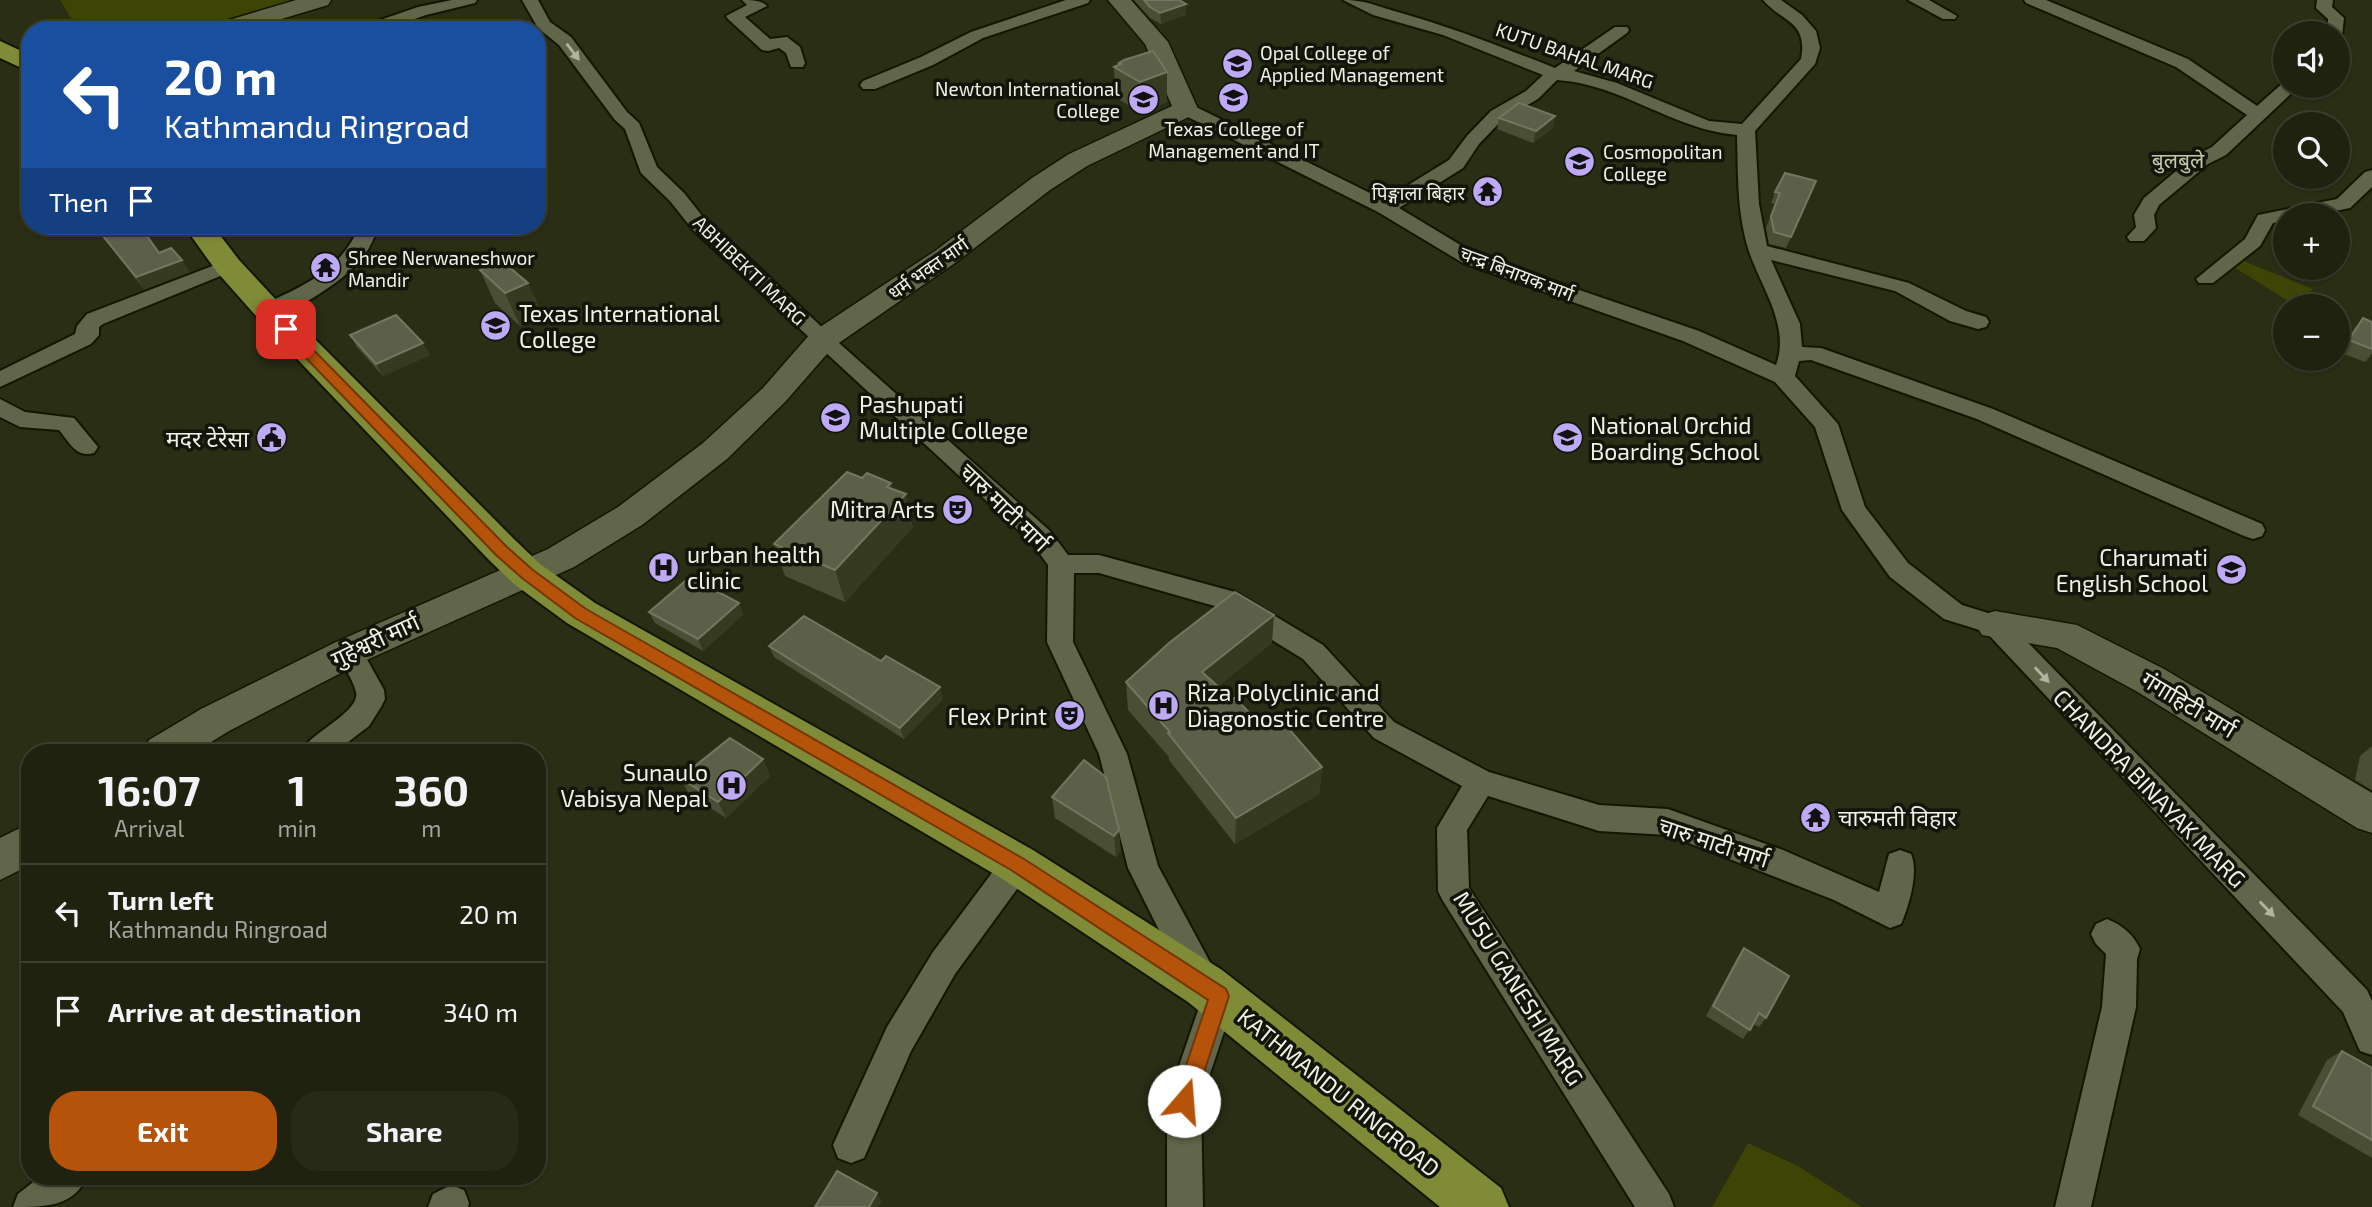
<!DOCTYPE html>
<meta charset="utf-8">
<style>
:root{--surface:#202210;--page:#282a19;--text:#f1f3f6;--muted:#a2a49f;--line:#3d3f30;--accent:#b45309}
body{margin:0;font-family:"Exo 2","Noto Sans Devanagari",sans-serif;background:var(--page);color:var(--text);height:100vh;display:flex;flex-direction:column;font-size:26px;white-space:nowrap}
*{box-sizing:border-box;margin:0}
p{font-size:23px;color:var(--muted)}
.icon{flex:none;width:38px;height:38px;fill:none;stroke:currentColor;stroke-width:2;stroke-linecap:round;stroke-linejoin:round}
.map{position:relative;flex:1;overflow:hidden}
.details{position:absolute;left:21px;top:744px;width:525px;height:441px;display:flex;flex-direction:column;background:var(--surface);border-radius:28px;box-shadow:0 2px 5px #0004,0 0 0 2px var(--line)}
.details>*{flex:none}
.hud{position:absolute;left:21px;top:21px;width:525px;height:214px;border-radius:28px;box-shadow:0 2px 5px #0004,0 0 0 2px var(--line);background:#1a4fa0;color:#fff;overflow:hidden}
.buttons{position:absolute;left:2273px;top:21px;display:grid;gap:14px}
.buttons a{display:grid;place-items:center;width:77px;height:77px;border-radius:50%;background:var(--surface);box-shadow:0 2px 5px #0004,0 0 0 2px var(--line);font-size:35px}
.pin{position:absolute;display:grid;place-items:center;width:60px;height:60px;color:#fff;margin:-30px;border-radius:14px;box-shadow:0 4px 10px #0006}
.me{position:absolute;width:77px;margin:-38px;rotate:18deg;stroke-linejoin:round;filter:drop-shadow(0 0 5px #0008)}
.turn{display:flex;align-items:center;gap:24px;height:147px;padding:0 28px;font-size:32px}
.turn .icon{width:91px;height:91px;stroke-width:2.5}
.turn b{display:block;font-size:49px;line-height:60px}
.then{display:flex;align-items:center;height:66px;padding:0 28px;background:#0003;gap:14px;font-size:26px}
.eta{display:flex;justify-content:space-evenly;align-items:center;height:119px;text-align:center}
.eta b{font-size:42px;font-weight:700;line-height:49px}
.button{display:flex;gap:14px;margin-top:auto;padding:14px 28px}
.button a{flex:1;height:80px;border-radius:28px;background:var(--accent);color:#fff;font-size:28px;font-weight:700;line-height:80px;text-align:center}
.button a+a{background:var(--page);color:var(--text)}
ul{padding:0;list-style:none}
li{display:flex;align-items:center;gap:21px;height:98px;padding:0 28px;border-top:2px solid var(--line)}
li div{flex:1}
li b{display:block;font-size:26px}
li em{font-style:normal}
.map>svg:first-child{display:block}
</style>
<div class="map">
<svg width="2372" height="1207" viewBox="0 0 2372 1207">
<rect width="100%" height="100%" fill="#2a2e15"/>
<path fill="#3d4406" d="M 60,0 L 298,0 L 194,30 L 78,30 Z
M 2241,260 L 2313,289 L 2295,305 L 2232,266 Z
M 1748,1143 L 1798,1166 L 1862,1207 L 1712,1207 Z"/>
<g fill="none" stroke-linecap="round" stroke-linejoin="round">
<defs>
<path id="street" d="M 452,0 L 477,0 L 475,3 L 426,15 L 383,30 L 358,30 L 360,27 L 418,7 Z
M 522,0 L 538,0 L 550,22 L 571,37 L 627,112 L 639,123 L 657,167 L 684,193 L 707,222 L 746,255 L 830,335 L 1050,531 L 1068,555 L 1099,555 L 1235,592 L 1323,645 L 1394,722 L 1489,772 L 1599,805 L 1668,809 L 1783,850 L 1879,892 L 1889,854 L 1900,850 L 1911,854 C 1919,872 1909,906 1901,924 L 1890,928 L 1834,900 L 1668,835 L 1599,831 L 1488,796 L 1467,830 L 1469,888 L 1669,1194 L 1674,1207 L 1635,1207 L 1443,901 L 1438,891 L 1437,828 L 1462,786 L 1374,738 L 1303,659 L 1218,607 L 1099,573 L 1074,573 L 1073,642 L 1127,754 L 1158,866 L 1212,966 L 1216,977 L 1214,982 L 1219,980 L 1231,985 L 1236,996 L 1201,1101 L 1203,1207 L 1167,1207 L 1167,1101 L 1205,990 L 1200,992 L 1188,988 L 1128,868 L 1099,754 L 1047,642 L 1048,565 L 1032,543 L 693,230 L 670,201 L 641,173 L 625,129 L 615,120 L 559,45 L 538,28 Z
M 742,0 C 751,0 761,0 767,6 L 745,17 L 770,39 L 787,37 L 800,47 L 805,63 L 803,67 L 791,67 L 786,53 L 779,48 L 768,51 L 762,50 L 728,19 L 726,16 L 747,5 Z
M 1066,0 L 1090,0 L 1088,3 L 983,38 L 933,65 L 875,89 L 863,89 L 860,85 L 863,81 L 921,57 L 971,32 Z
M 1343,0 C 1367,0 1378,7 1401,13 C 1454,28 1504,48 1555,68 L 1615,27 L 1627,27 L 1629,30 L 1627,33 L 1574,71 L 1617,83 L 1709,121 L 1742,124 L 1801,59 C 1808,21 1783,23 1763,0 L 1781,0 L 1802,15 L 1816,31 L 1820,48 L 1815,64 L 1755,131 L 1759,204 L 1767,246 L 1909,283 L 1966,311 L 1986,317 L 1989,322 L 1986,327 L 1978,329 L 1950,321 L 1895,291 L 1771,260 L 1800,324 L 1802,347 L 1821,348 L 1993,409 L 2262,524 L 2265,530 L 2262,536 L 2253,539 L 2244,536 L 1977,419 L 1811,360 L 1799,361 L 1795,376 L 1838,424 L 1865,507 L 1908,563 L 1962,605 L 2004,618 L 2367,990 L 2372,1001 L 2372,1055 L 2360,1051 L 2343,1012 L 1986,632 L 1944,619 L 1890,577 L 1842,510 L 1815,427 L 1775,382 L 1683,341 L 1463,263 L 1378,212 L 1180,113 L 1177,109 L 1180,105 L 1192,105 L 1384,200 L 1449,160 L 1467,136 L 1491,111 L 1526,91 L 1543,75 L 1443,35 L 1373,15 ZM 1557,80 C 1622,84 1673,130 1737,135 C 1738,169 1737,204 1745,237 C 1754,280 1792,320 1776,365 L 1699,331 L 1477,255 L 1399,208 L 1463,168 L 1479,144 L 1503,119 L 1538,99 Z
M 1908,0 L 1929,0 L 1957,16 L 1955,19 L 1943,19 Z
M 2024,0 L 2046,0 L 2188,59 L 2257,106 L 2284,82 L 2286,86 L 2299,86 L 2226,155 L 2208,164 L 2159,205 L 2154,215 L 2156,228 L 2144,241 L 2130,241 L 2127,237 L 2136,227 L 2134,215 L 2144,198 L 2194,156 L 2212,147 L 2247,115 L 2176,67 L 2026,3 Z
M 2317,0 L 2333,0 L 2332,7 L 2344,18 L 2342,36 L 2338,37 L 2338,33 L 2328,33 L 2328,19 L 2316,8 Z
M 2372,170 L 2372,187 L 2350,208 L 2315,215 L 2286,215 L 2286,221 L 2273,223 L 2260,246 L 2213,283 L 2199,283 L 2196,279 L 2245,239 L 2258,215 L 2337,199 L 2365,172 Z
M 359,226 L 379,226 C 374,238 369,250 361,260 C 344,280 286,321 261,315 L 257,310 L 261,305 C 301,288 343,269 359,226 Z
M 228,260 L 235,262 L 238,266 L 235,270 L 103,324 L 99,327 L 99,335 L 91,344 L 0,387 L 0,371 L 75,334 L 77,326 L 87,314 Z
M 0,399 L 25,412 L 74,418 L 98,447 L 94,453 C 76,458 70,443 59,430 L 20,427 L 0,417 Z
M 349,641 L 359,645 L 384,690 L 385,699 L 381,707 L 369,726 L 335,752 L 301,752 C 309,733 361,712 356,692 C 353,679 342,664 335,652 L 339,645 Z
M 1017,850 L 1028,854 L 1032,864 L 1028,874 L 955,974 L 911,1051 L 864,1158 L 851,1163 L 838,1158 L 833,1145 L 887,1027 L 933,952 L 1006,854 Z
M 2107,919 C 2122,925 2133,934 2140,949 L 2137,959 L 2136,1007 L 2091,1207 L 2055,1207 L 2102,1007 L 2106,954 L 2096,944 L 2091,934 L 2096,924 Z
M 41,1176 L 88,1176 C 73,1207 46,1207 13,1207 L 18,1194 Z
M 451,1185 L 464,1190 L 469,1203 L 468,1207 L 428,1207 L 433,1194 Z"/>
<path id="secondary" d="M 296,0 L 331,0 L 328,5 L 245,30 L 209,30 L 212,25 Z
M 1108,0 L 1131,0 L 1168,42 L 1198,109 L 1195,114 L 1087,166 L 1050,190 L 955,263 L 833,347 L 785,402 L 727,459 L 642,525 L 574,567 L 362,662 L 229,731 L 195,752 L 143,752 L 149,740 L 201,709 L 336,642 L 548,549 L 618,507 L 703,443 L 763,388 L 811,333 L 935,251 L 1032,178 L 1069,154 L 1172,106 L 1145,44 Z
M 1995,611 L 2077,625 L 2164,669 L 2372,793 L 2372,833 L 2357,828 L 2136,691 L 2057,648 L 1982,635 L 1976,625 L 1982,615 Z
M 30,823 L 30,865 L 0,880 L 0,838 Z"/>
<path id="highway" d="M 0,41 L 30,55 L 30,72 L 0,58 Z
M 184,226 L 213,226 L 239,260 L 279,303 L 515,540 L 540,564 L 595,603 L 1033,850 L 1222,970 L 1501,1188 L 1509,1207 L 1440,1207 L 1188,1002 L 1001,878 L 567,623 L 514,584 L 489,560 L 257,317 L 217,272 Z"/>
</defs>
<use href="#street" stroke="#131601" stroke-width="4"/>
<use href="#secondary" stroke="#131601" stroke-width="3"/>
<use href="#highway" stroke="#131601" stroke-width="4"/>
<use href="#street" fill="#61664b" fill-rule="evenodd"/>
<use href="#secondary" fill="#61664b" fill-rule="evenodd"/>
<use href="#highway" fill="#7f8b37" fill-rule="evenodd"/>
</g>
<path fill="#4a4e35" d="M 1134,0 L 1179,0 L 1186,15 L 1161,24 L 1150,18 Z
M 1119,63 L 1167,72 L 1167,102 L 1141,113 L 1115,97 L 1114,67 L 1119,65 Z
M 1499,118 L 1553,128 L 1533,143 L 1497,129 Z
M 1816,181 L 1786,248 L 1769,244 L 1766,228 L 1775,204 L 1771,203 L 1775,192 Z
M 94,226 L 159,253 L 190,272 L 144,289 Z
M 480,270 L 528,283 L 542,315 L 520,326 L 495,303 Z
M 2363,318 L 2372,322 L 2372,354 L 2365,362 L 2339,352 L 2353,330 Z
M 350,335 L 430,355 L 383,376 L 357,347 Z
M 892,489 L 913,527 L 845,602 L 785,576 L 774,544 Z
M 739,603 L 743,615 L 703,651 L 655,623 L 649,612 Z
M 1272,643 L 1218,686 L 1266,730 L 1322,767 L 1319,794 L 1235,844 L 1169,760 L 1169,757 L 1128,710 L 1126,682 Z
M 769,646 L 943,699 L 904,739 L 774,657 Z
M 2372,746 L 2372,790 L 2355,780 L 2360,756 Z
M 763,759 L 770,776 L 726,818 L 689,794 L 680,778 Z
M 1084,760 L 1121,851 L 1116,857 L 1055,818 L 1052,797 Z
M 1744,948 L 1766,1018 L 1759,1027 L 1753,1024 L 1743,1039 L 1706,1016 L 1737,958 Z
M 2342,1051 L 2372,1068 L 2372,1158 L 2298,1115 L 2327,1060 Z"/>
<path fill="#363a20" d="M 1186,4 L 1186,15 L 1161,24 L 1160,13 Z
M 1167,72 L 1167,102 L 1141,113 L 1140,82 Z
M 1555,116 L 1553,128 L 1533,143 L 1536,131 Z
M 182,260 L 190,272 L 144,289 L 136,277 Z
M 528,283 L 542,315 L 520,326 L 505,293 Z
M 423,343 L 430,355 L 383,376 L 376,364 Z
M 891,483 L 896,505 L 906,494 L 913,527 L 845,602 L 835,570 L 887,487 Z
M 739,603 L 743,615 L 703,651 L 698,639 Z
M 1274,615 L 1272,643 L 1202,700 L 1202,672 Z
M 940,687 L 943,699 L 904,739 L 900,728 Z
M 763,759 L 770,776 L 726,818 L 718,802 Z
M 1322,767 L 1319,794 L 1235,844 L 1236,818 Z
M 1119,830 L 1121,851 L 1116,857 L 1114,836 Z
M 877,1193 L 882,1201 L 878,1207 L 869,1207 Z"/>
<path fill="#5c6048" stroke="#737760" stroke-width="2" d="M 1144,0 L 1179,0 L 1186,4 L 1160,13 L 1150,7 Z
M 1153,51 L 1167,72 L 1140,82 L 1114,67 L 1121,64 L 1119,63 L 1124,60 Z
M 1519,103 L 1555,116 L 1536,131 L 1499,118 Z
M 1785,173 L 1816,181 L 1791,237 L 1774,232 L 1771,216 L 1780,193 L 1775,192 Z
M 95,226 L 140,226 L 159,253 L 171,248 L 182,260 L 136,277 Z
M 502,261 L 528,283 L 505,293 L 480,270 Z
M 396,315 L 423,343 L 376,364 L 350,335 Z
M 2363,318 L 2372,322 L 2372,349 L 2349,340 Z
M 847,472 L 862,478 L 867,473 L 891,483 L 887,487 L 906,494 L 835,570 L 774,544 Z
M 690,577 L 739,603 L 698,639 L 649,612 Z
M 1235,592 L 1274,615 L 1202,672 L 1232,699 L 1235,698 L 1266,730 L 1282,721 L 1322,767 L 1236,818 L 1168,733 L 1170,732 L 1126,682 L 1169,643 Z
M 804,616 L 881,661 L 886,656 L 940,687 L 900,728 L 769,646 Z
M 730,738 L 763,759 L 718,802 L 680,778 Z
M 434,745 L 439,752 L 421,752 Z
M 1084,760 L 1106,777 L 1119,830 L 1114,836 L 1052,797 Z
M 1744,948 L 1789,976 L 1766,1018 L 1759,1013 L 1750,1030 L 1713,1006 Z
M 2342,1051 L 2372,1068 L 2372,1140 L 2313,1106 Z
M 837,1171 L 877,1193 L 869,1207 L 815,1207 Z"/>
<defs><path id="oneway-solid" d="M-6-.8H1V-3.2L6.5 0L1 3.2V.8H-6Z" transform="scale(1.75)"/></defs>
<g fill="#afb49f">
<use href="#oneway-solid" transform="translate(573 52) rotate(53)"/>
<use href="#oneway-solid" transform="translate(2042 675) rotate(47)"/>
<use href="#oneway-solid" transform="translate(2267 909) rotate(46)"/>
</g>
<path fill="#b45309" stroke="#753606" stroke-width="2" d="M 286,325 L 290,326 L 507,547 L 533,570 L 586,609 L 1024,859 L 1226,989 L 1229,996 L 1192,1109 L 1184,1112 L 1177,1109 L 1174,1101 L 1208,1000 L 1011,870 L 575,618 L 522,578 L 496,555 L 281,332 L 279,329 Z"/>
<defs>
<symbol id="university-disc" viewBox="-11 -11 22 22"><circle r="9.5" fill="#bea9f5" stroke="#13150a"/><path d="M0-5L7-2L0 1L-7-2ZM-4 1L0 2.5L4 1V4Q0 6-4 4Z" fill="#111"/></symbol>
<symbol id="temple-disc" viewBox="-11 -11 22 22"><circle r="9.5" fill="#bea9f5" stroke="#13150a"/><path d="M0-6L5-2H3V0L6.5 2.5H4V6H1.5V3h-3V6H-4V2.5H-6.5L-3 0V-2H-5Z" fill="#111"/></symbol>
<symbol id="civic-disc" viewBox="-11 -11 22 22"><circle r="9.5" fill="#bea9f5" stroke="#13150a"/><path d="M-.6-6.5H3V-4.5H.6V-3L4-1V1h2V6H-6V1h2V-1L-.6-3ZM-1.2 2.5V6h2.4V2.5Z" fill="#111"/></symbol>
<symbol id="school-disc" viewBox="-11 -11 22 22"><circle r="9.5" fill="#bea9f5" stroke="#13150a"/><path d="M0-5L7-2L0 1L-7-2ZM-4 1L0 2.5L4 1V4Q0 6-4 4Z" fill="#111"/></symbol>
<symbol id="theatre-disc" viewBox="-11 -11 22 22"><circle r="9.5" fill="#bea9f5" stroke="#13150a"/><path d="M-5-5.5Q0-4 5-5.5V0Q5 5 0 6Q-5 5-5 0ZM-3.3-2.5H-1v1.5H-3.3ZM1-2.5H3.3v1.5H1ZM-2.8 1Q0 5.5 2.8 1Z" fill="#111"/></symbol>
<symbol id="hospital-disc" viewBox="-11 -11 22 22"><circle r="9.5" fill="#bea9f5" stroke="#13150a"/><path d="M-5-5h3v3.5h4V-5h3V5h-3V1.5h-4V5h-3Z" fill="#111"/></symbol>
</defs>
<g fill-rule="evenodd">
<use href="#university-disc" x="1220" y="46" width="35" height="35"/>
<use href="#university-disc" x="1216" y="80" width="35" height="35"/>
<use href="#university-disc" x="1126" y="82" width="35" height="35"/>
<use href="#university-disc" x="1562" y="144" width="35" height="35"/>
<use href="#temple-disc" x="1470" y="174" width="35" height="35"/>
<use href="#temple-disc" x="308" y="250" width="35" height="35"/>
<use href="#university-disc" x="478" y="308" width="35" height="35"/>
<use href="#university-disc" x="818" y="400" width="35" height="35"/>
<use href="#civic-disc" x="254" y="420" width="35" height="35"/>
<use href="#school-disc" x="1550" y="420" width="35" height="35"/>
<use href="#theatre-disc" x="940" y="492" width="35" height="35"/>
<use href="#hospital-disc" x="646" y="550" width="35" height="35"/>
<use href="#school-disc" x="2214" y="552" width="35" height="35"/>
<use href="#hospital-disc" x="1146" y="688" width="35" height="35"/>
<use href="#theatre-disc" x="1052" y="698" width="35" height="35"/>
<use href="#hospital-disc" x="714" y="768" width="35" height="35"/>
<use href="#temple-disc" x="1798" y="800" width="35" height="35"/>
</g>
<g text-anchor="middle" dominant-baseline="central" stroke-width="7" stroke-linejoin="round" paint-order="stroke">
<g font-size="19" fill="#eff3e3" stroke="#13150a" text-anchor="start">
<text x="1260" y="52">Opal College of<tspan x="1260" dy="22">Applied Management</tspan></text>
<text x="1120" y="88" text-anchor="end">Newton International<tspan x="1120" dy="22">College</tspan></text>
<text x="1234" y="128" text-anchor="middle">Texas College of<tspan x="1234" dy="22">Management and IT</tspan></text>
<text x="1603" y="151">Cosmopolitan<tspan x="1603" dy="22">College</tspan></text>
<text x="1465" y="192" text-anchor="end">पिङ्गाला बिहार</text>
<text x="348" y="257">Shree Nerwaneshwor<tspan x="348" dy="22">Mandir</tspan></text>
</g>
<g font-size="19" fill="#eff3e3" stroke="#13150a">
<text transform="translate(1575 55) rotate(19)">KUTU BAHAL MARG</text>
<text transform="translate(928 268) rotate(-35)">धर्म भक्त मार्ग</text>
<text transform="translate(750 270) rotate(44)">ABHIBEKTI MARG</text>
<text transform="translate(1517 273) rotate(21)">चन्द्र बिनायक मार्ग</text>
</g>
<g font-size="21" fill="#c2c8aa" stroke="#13150a">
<text x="2178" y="159">बुलबुले</text>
</g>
<g font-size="23" fill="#eff3e3" stroke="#13150a" text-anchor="start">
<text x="519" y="313">Texas International<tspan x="519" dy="26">College</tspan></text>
<text x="859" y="404">Pashupati<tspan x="859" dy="26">Multiple College</tspan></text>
<text x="1590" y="425">National Orchid<tspan x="1590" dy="26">Boarding School</tspan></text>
<text x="249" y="438" text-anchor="end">मदर टेरेसा</text>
<text x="935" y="509" text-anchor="end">Mitra Arts</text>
<text x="687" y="554">urban health<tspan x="687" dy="26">clinic</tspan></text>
<text x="2208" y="557" text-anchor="end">Charumati<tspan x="2208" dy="26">English School</tspan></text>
<text x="1187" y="692">Riza Polyclinic and<tspan x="1187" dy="26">Diagonostic Centre</tspan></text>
<text x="1047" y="716" text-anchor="end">Flex Print</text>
<text x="708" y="772" text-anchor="end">Sunaulo<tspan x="708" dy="26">Vabisya Nepal</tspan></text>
<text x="1838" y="817">चारुमती विहार</text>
</g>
<g font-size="23" fill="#eff3e3" stroke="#13150a">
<text transform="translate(1005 507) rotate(44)">चारु माटी मार्ग</text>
<text transform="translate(375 640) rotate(-25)">गुहेश्वरी मार्ग</text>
<text transform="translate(2189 704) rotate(31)">गंगाहिटी मार्ग</text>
<text transform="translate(2150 788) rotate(46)">CHANDRA BINAYAK MARG</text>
<text transform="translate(1714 842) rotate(18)">चारु माटी मार्ग</text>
<text transform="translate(1519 988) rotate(58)">MUSU GANESH MARG</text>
<text transform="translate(1339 1092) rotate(39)">KATHMANDU RINGROAD</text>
</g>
</g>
</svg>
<div class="buttons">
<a><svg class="icon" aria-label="sound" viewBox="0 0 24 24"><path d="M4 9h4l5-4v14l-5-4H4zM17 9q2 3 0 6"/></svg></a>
<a><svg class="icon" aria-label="search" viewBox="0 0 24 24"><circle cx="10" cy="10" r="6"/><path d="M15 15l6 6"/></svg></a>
<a>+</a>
<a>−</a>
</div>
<div class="pin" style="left:286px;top:329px;background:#d93025"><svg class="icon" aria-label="arrive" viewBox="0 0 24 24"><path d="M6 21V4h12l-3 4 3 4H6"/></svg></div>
<svg class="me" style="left:1184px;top:1101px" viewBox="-20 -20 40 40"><circle r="19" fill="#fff"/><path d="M0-13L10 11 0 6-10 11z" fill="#b45309"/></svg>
<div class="hud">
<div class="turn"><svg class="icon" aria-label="left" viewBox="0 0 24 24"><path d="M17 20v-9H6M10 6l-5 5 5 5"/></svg><div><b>20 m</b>Kathmandu Ringroad</div></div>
<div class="then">Then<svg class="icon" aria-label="arrive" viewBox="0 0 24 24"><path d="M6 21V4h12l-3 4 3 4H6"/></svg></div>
</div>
<section class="details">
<div class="eta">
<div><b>16:07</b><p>Arrival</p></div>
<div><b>1</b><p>min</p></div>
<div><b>360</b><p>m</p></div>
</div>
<ul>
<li><svg class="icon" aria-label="left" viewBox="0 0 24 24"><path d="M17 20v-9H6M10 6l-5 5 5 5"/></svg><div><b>Turn left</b><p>Kathmandu Ringroad</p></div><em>20 m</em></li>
<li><svg class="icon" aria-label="arrive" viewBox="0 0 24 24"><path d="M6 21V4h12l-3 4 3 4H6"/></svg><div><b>Arrive at destination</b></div><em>340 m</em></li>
</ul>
<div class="button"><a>Exit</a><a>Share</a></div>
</section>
</div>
